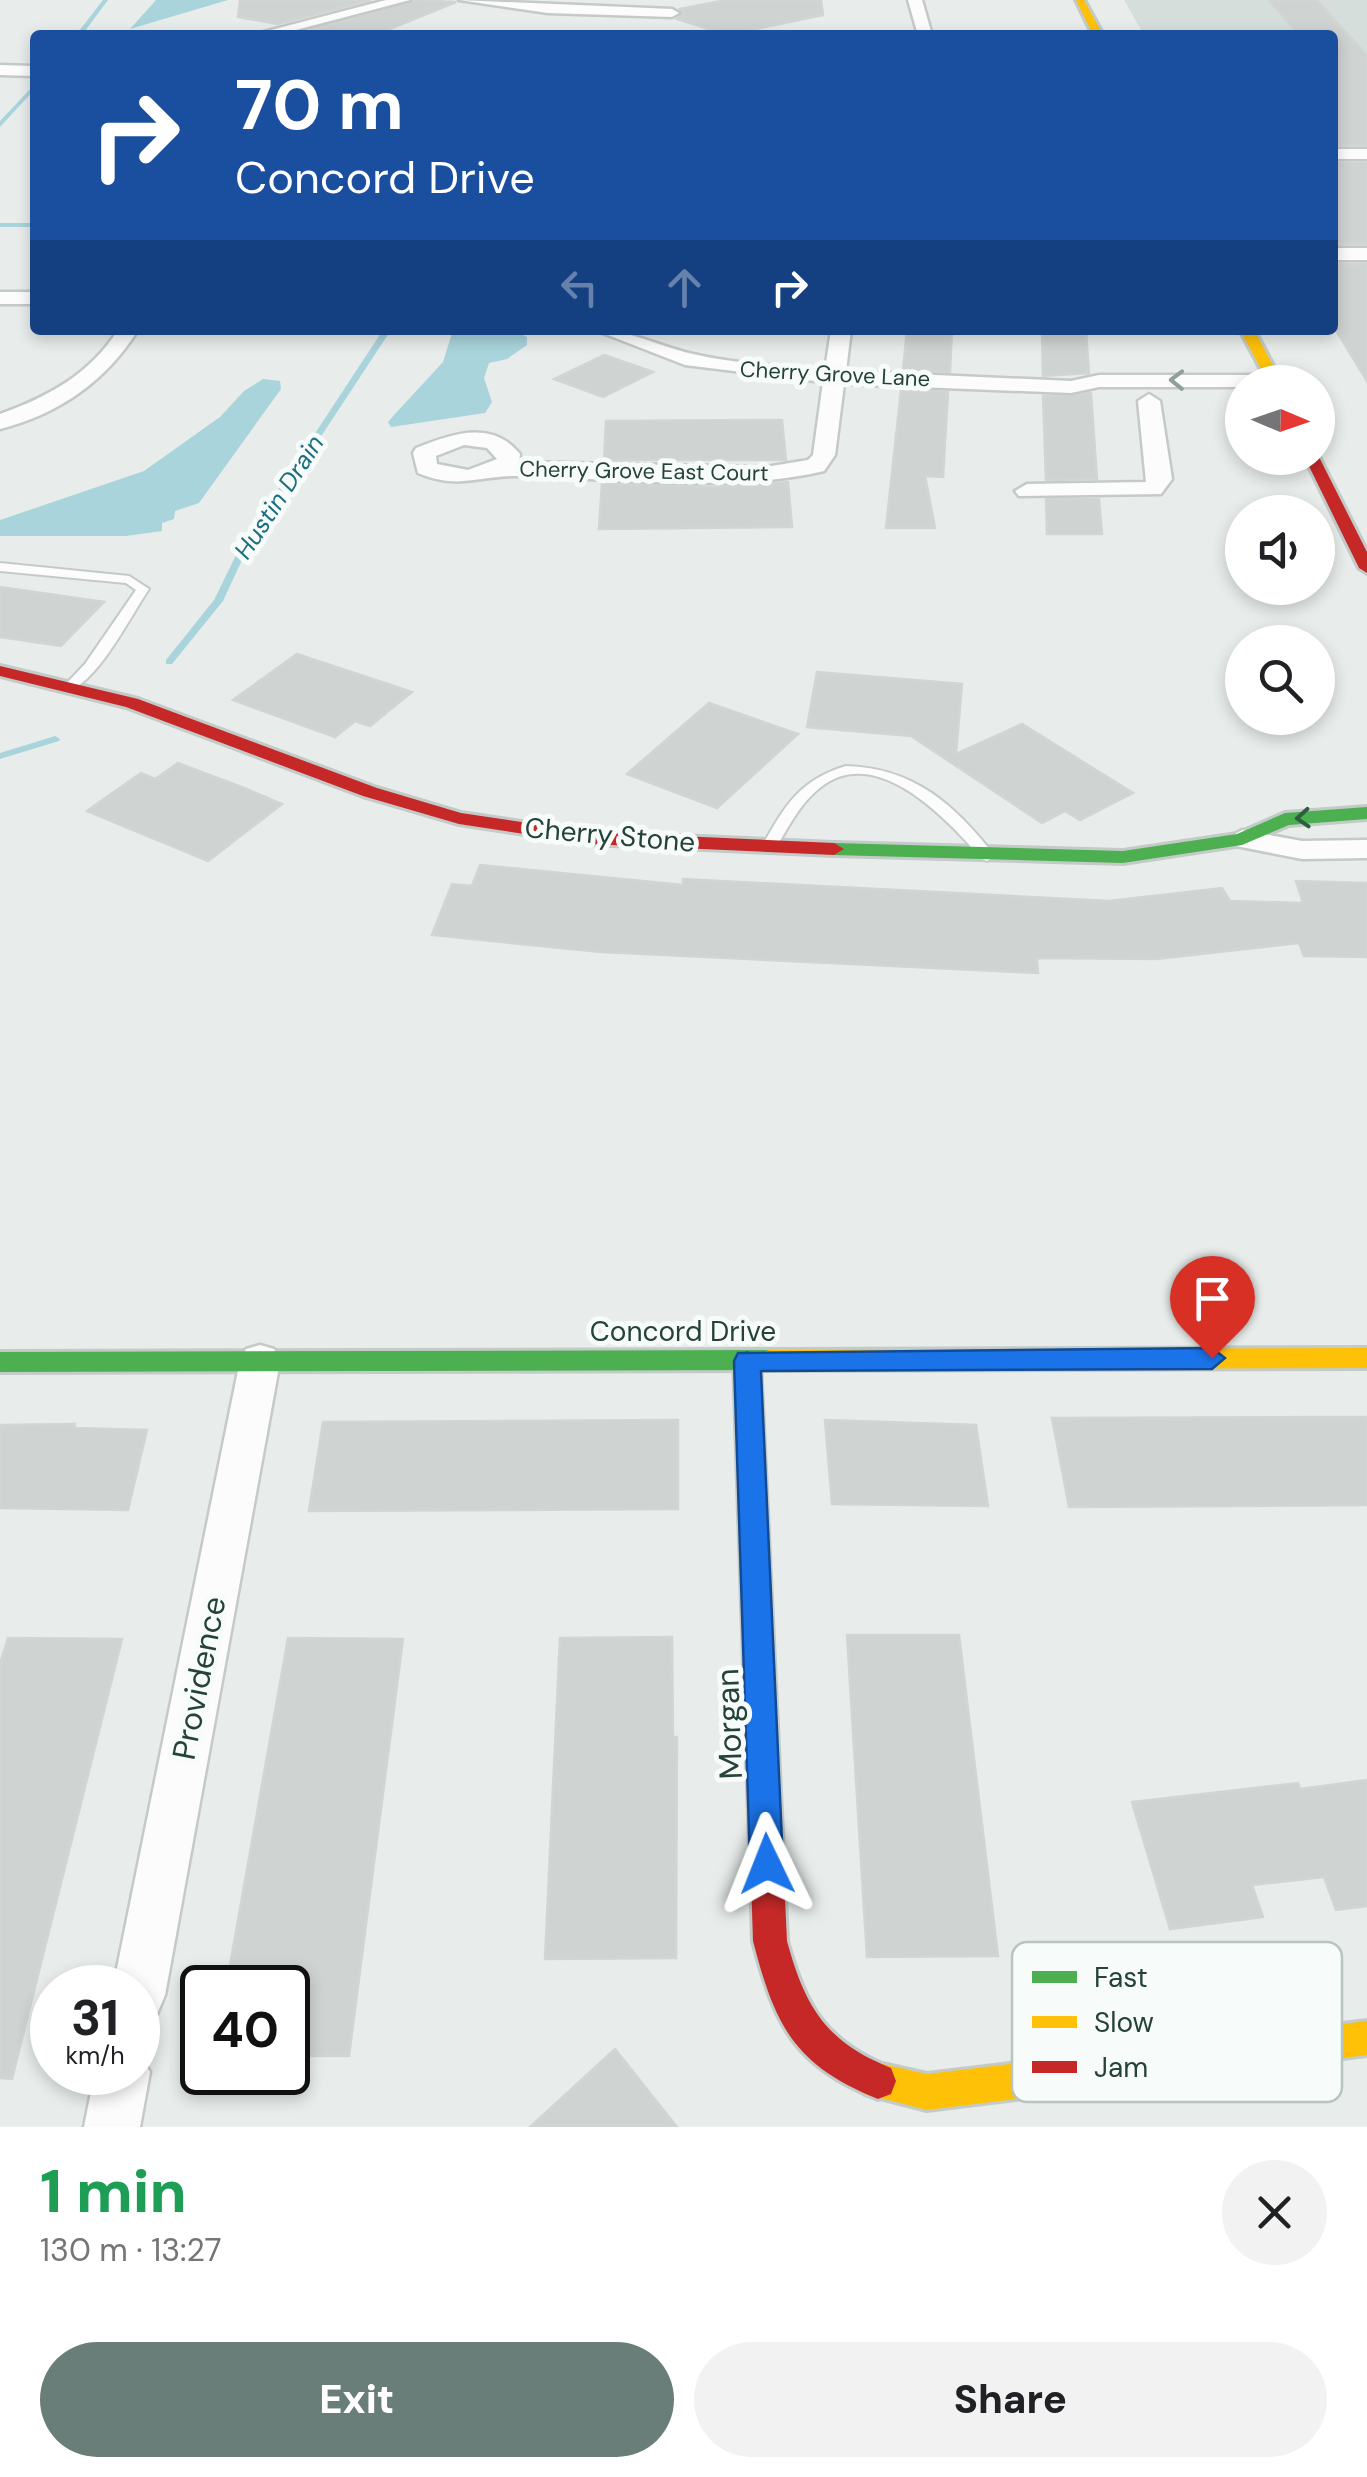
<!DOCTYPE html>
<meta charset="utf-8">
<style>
:root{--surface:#fff;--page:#f2f2f2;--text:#202124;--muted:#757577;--accent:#697e78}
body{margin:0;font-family:"DM Sans",sans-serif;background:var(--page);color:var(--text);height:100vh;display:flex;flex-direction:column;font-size:38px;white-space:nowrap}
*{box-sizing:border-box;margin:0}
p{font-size:32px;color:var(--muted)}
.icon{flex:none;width:55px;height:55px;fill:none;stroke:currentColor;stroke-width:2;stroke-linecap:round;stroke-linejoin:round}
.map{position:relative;height:2127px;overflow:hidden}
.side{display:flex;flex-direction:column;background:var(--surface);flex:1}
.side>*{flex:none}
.top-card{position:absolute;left:30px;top:30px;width:1308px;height:305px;border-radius:10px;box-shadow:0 5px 15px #0003;background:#1a4fa0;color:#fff;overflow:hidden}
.needle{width:65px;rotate:92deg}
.controls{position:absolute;left:1225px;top:365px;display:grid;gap:20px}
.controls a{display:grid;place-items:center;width:110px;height:110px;border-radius:50%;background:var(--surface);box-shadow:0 5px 15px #0003;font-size:50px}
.speed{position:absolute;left:30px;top:1965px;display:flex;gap:20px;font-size:50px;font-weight:700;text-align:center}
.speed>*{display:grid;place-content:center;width:130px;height:130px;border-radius:50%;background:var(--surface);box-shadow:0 5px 15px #0003;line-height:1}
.speed small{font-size:25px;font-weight:400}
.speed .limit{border:5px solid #111;border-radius:15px;background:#fff;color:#111}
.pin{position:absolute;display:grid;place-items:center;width:85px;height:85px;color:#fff;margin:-102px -42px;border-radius:50% 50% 50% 0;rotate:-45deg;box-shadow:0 0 10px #0007}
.pin .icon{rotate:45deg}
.me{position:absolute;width:110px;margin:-55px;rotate:358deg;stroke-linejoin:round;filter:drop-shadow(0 0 8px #0008)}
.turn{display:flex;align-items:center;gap:35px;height:210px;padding:0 40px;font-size:45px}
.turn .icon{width:130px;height:130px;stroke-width:2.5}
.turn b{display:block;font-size:70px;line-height:85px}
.lanes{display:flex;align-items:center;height:95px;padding:0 40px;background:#0003;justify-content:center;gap:50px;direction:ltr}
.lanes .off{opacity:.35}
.round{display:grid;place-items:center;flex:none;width:105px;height:105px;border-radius:52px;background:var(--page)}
.head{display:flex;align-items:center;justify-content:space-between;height:170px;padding:0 40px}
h1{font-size:60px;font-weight:800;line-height:75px;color:#1e9e55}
.button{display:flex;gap:20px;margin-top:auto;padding:20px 40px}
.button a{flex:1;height:115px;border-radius:60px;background:var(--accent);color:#fff;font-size:40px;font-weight:800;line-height:115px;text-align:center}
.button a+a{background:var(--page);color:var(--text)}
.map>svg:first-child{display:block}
</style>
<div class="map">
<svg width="1367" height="2127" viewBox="0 0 1367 2127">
<rect width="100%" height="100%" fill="#e8edeb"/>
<path fill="#d6dedb" d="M 1124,0 L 1367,0 L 1367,77 L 1332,35 L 1144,35 Z"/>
<path fill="#a9d4db" d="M 156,0 L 228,0 L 130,29 Z
M 453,330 L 521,334 L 527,337 L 527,345 L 507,359 L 489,363 L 484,378 L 492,402 L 485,413 L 391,427 L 388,422 L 395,414 L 443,362 Z
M 263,379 L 280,381 L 281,389 L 199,503 L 175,511 L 174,519 L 162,523 L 162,531 L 126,536 L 0,536 L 0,520 L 144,471 L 220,417 L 244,391 Z"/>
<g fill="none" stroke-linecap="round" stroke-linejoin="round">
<path fill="#a9d4db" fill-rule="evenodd" d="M 103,0 L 108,0 L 82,35 L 76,35 Z
M 35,84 L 35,89 L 0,127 L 0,121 Z
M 0,223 L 35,223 L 35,227 L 0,227 Z
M 383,330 L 391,330 L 247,549 L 223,601 L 172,664 L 166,664 L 166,660 L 214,600 L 239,549 Z
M 55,736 L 60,739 L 59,741 L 0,759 L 0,753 Z"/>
</g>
<path fill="#cfd4d2" stroke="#d1d6d4" stroke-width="2.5" d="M 240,0 L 371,0 L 278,24 L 238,17 Z
M 414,0 L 456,2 L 375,35 L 310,30 Z
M 726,0 L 821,0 L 823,15 L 727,35 L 677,19 L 683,14 L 680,9 Z
M 1269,0 L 1316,0 L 1367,55 L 1367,145 L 1332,145 L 1332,35 L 1299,35 Z
M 1332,163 L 1367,163 L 1367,244 L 1332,244 Z
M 1332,264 L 1367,264 L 1367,381 L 1332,324 Z
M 907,330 L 952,330 L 950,372 L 903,370 Z
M 1042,331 L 1086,331 L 1089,373 L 1043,376 Z
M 604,355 L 653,372 L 603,397 L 554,379 Z
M 901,390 L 948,392 L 943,477 L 925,476 L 935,528 L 886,528 Z
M 1091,393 L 1097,479 L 1046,480 L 1043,396 Z
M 782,420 L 786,460 L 604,460 L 606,421 Z
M 788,482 L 792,527 L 599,529 L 602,483 L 712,487 Z
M 1046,499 L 1099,499 L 1102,534 L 1047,534 Z
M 0,587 L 104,602 L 61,646 L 0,637 Z
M 297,654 L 412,692 L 370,726 L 355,721 L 335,737 L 233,700 Z
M 817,672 L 962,684 L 956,754 L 1022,724 L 1133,793 L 1080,820 L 1065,811 L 1042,823 L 911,736 L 807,727 Z
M 709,703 L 798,734 L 717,808 L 627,774 Z
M 178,763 L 244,788 L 282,804 L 208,861 L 87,811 L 141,773 L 155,779 Z
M 480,865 L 683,885 L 683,879 L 1109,901 L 1222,888 L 1230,901 L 1303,903 L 1296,881 L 1367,883 L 1367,957 L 1304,956 L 1299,943 L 1156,959 L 1037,958 L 1038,973 L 601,952 L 432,935 L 452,884 L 472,886 Z
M 1312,1417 L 1367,1417 L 1367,1505 L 1069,1507 L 1052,1418 Z
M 678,1420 L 678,1509 L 309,1511 L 323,1422 Z
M 825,1420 L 976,1425 L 988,1506 L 832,1504 Z
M 75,1424 L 74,1428 L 147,1430 L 128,1510 L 0,1508 L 0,1425 Z
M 847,1635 L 959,1635 L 998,1956 L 867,1957 Z
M 672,1637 L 673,1737 L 677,1737 L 676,1958 L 545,1959 L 560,1638 Z
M 8,1638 L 122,1639 L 12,2079 L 0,2078 L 0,1664 Z
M 288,1638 L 403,1639 L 349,2056 L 288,2056 L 288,1988 L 226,1988 Z
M 1367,1780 L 1367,1906 L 1336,1910 L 1324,1877 L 1252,1885 L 1263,1917 L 1170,1929 L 1132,1802 L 1298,1783 L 1300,1789 Z
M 615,2049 L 677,2127 L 530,2127 Z"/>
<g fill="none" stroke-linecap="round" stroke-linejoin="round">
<defs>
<path id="lane" d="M 0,563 L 129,576 L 149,589 C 130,617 101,676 71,690 L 64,686 L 85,664 L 136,590 L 126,583 L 0,571 Z
M 846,766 C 914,768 954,804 995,856 L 987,861 L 982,859 C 948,820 877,743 821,787 C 799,804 789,827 775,849 L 765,849 L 762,846 C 785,806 799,780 846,766 Z"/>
<path id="street" d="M 386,0 L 410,0 L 277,35 L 252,35 Z
M 459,0 L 672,9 L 679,13 L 672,17 L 548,13 Z
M 908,0 L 922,0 L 932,35 L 918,35 Z
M 0,65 L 35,66 L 35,76 L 0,75 Z
M 1332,149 L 1367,149 L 1367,159 L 1332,159 Z
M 1332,248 L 1367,248 L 1367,260 L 1332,260 Z
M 0,292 L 35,292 L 35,304 L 0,304 Z
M 118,330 L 138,330 C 106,381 59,414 0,429 L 0,414 C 48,397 90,374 118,330 Z
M 595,330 C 631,330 658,346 693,354 C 736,364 781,366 825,370 L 831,330 L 851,330 L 846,371 L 1071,381 L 1099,375 L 1274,375 L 1285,381 L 1242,382 L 1242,387 L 1099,387 L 1071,393 L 844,384 L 835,455 L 824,471 C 734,493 610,478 516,476 C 477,476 459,490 418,473 L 413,453 L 416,448 C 451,434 492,419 520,454 L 519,462 L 766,467 L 808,460 L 813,455 L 823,382 L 685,365 ZM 464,445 L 487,448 L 497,459 L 468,470 L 437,464 L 436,456 Z
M 1149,394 L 1160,401 L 1172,479 L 1161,494 L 1019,496 L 1015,491 L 1027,484 L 1146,482 L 1138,401 Z
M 1242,830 L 1302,841 L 1367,840 L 1367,858 L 1302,859 L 1231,845 L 1227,839 Z
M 260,1345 L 274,1349 L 280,1361 L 165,1995 L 157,2014 L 138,2022 L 138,1988 L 113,1988 L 240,1361 L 246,1349 Z
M 138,2051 L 150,2072 L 140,2127 L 84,2127 L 95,2072 L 138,2072 Z"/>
<path id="fast" d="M 1367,807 L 1367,819 L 1289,825 L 1242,845 L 1123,863 L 834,855 L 824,849 L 834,843 L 1123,851 L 1237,834 L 1285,813 Z
M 769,1350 L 778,1353 L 782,1360 L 778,1367 L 769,1370 L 0,1372 L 0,1352 Z"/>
<path id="slow" d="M 1076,0 L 1084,0 L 1103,35 L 1093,35 Z
M 1240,330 L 1254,330 L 1282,382 L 1268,382 Z
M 1367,1348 L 1367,1368 L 769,1370 L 760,1367 L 756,1360 L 760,1353 L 769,1350 Z
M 1367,2021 L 1367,2055 L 927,2110 L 865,2094 L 860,2081 L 865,2068 L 878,2063 L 927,2074 Z"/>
<path id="jam" d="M 1318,455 L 1367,552 L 1367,573 L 1359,568 L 1305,458 Z
M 0,666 L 138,699 L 377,788 L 461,813 L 590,832 L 834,843 L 844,849 L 834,855 L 590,844 L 459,824 L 363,796 L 126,707 L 0,676 Z
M 747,1351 L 756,1354 L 760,1361 L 787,1941 C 805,2007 826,2042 891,2068 L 896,2081 L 891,2094 L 878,2099 C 794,2065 775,2026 753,1941 L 734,1361 L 738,1354 Z"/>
</defs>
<use href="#lane" stroke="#c5cac8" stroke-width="4"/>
<use href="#street" stroke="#c5cac8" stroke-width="5"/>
<use href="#fast" stroke="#c3cbc8" stroke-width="6"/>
<use href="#slow" stroke="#c3cbc8" stroke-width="6"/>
<use href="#jam" stroke="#c3cbc8" stroke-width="6"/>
<use href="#lane" fill="#fcfcfc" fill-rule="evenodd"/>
<use href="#street" fill="#fcfcfc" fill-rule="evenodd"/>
<use href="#fast" fill="#4caf50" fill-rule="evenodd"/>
<use href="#slow" fill="#ffc107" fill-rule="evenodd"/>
<use href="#jam" fill="#c62828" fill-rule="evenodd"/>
</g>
<defs><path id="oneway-chevron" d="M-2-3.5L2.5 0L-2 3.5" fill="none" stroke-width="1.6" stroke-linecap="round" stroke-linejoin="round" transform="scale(2.5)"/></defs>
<use stroke="#909f9b" href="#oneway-chevron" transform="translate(1177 380) rotate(-179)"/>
<use stroke="#2e5d40" href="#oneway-chevron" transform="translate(1303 818) rotate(176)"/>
<path fill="#1a73e8" stroke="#114b97" stroke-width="2.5" d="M 1212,1348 L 1225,1358 L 1212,1369 L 761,1371 L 783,1864 L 778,1876 L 767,1880 L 755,1876 L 750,1864 L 734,1361 L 738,1353 Z"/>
<g text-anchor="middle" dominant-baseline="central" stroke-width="10" stroke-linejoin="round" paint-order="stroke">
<g font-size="22" fill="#24423a" stroke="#f7fbf9">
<text transform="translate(835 374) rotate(3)">Cherry Grove Lane</text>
<text transform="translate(644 471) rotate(1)">Cherry Grove East Court</text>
</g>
<g font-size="25" font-style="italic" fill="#1c6f80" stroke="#f7fbf9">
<text transform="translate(279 497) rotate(-57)">Hustin Drain</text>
</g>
<g font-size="28" fill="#24423a" stroke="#f7fbf9">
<text transform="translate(610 835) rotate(5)">Cherry Stone</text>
<text x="683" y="1331">Concord Drive</text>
</g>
<g font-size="32" fill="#24423a" stroke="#f7fbf9">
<text transform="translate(199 1678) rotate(-79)">Providence</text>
<text transform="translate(729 1724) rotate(-92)">Morgan</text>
</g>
</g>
<rect x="1012" y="1942" width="330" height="160" rx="15" fill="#f7fbf9" stroke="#b8c4c0" stroke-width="2.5"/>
<rect x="1032" y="1971" width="45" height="12" fill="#4caf50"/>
<rect x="1032" y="2016" width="45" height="12" fill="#ffc107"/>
<rect x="1032" y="2061" width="45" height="12" fill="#c62828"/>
<g font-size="28" fill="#24423a">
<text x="1094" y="1987">Fast</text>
<text x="1094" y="2032">Slow</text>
<text x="1094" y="2077">Jam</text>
</g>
</svg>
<div class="controls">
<a><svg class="needle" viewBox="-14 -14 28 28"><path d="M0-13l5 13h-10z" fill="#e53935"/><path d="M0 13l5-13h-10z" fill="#757577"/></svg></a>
<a><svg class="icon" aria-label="sound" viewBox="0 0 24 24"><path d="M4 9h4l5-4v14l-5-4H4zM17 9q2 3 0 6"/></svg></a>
<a><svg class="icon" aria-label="search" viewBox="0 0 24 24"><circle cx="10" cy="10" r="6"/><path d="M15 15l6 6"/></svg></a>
</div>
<div class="speed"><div>31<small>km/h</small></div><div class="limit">40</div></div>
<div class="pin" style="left:1212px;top:1358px;background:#d93025"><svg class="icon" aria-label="arrive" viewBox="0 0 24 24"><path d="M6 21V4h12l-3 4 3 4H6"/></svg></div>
<svg class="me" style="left:767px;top:1864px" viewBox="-20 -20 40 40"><path d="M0-17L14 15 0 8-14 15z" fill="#1a73e8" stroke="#fff" stroke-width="4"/></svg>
<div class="top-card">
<div class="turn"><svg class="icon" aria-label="right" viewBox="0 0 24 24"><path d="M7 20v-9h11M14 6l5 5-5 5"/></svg><div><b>70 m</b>Concord Drive</div></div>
<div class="lanes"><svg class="icon off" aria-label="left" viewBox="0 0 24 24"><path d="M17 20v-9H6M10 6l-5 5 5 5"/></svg><svg class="icon off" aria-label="ahead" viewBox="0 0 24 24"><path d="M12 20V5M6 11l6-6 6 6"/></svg><svg class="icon" aria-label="right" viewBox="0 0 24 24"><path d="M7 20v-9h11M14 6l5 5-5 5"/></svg></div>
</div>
</div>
<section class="side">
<div class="head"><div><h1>1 min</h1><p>130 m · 13:27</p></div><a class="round"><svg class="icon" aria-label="close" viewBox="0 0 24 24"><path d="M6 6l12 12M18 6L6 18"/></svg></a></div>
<div class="button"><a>Exit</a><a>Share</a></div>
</section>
